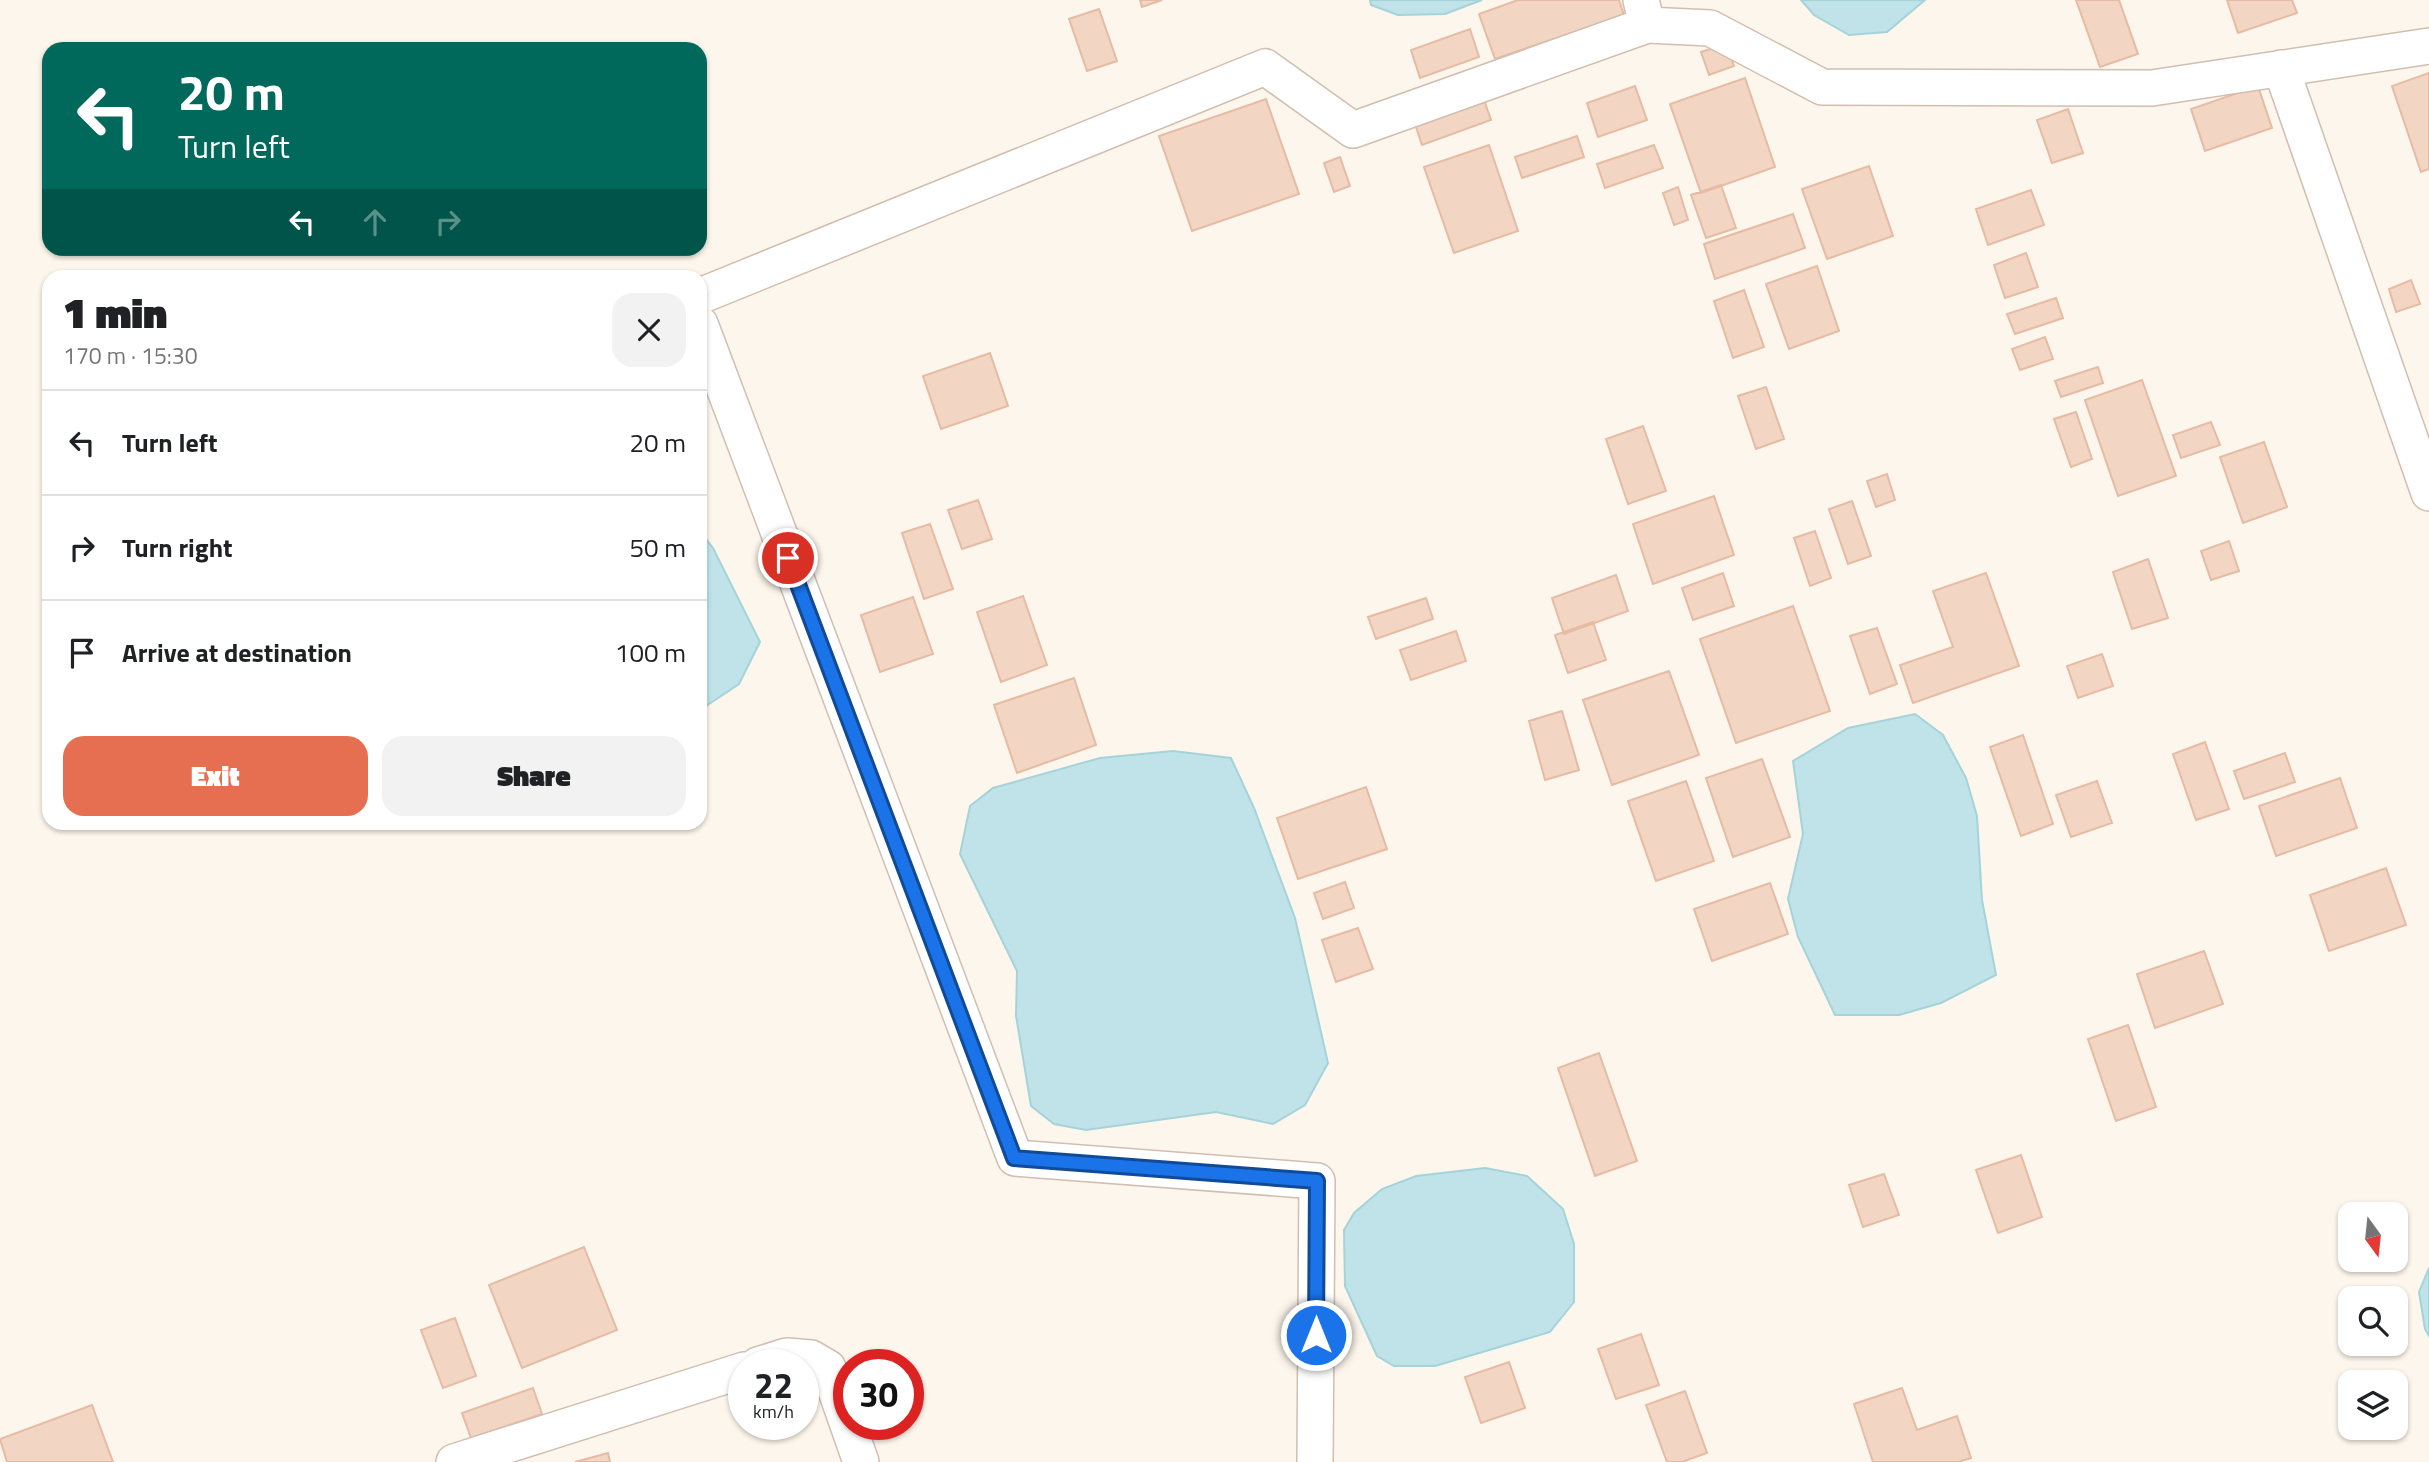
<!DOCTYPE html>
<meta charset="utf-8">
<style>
:root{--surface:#fff;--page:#f2f2f2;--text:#202124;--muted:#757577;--line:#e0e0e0;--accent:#e76f51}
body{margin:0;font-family:"Titillium Web",sans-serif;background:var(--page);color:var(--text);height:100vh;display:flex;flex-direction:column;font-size:26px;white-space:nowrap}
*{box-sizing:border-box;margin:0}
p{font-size:23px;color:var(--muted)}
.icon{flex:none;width:38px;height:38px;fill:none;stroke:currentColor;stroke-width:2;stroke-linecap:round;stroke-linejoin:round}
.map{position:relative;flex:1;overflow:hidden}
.drawer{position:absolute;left:42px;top:270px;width:665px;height:560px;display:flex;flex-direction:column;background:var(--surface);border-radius:21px;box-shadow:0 2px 5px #0004}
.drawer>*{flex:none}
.guide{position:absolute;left:42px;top:42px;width:665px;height:214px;border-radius:21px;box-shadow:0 2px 5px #0004;background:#00695c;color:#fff;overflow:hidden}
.needle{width:46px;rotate:165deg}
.tools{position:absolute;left:2338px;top:1202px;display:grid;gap:14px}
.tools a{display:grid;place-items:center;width:70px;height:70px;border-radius:14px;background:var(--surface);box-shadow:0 2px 5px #0004;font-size:35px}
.speed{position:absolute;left:728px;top:1349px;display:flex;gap:14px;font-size:35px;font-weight:700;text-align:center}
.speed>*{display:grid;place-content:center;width:91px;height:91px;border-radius:50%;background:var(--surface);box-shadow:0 2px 5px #0004;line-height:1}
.speed small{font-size:18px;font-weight:400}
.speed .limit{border:10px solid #d22;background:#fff;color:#111}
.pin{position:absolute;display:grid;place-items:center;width:60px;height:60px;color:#fff;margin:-30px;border:4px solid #fff;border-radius:50%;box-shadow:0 2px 7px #0007}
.me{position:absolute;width:77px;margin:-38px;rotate:0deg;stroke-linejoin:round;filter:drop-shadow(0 0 5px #0008)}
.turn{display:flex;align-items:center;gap:24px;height:147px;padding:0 21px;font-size:32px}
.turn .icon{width:91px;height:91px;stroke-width:2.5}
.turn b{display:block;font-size:49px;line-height:60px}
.lanes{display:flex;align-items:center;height:66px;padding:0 21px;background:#0003;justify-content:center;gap:35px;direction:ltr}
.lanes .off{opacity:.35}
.round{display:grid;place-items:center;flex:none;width:74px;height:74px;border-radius:21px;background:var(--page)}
.headline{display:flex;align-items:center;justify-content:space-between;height:119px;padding:0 21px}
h1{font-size:42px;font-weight:800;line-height:52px}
.button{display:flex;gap:14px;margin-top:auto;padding:14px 21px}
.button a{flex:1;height:80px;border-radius:21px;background:var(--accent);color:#fff;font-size:28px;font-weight:800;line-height:80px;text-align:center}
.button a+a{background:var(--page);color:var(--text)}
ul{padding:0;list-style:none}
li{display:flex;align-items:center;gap:21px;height:105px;padding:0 21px;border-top:2px solid var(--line)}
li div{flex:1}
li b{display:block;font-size:26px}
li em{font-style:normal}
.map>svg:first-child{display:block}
</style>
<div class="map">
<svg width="2429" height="1462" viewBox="0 0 2429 1462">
<rect width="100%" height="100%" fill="#fdf6ec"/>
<path fill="#bfe3e8" stroke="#a5d3da" stroke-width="2" d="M 1370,0 L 1482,0 L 1445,14 L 1398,15 L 1371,5 Z
M 1801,0 L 1925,0 L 1887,32 L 1849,35 L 1814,15 Z
M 700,531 L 713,548 L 760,642 L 739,684 L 700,710 Z
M 1915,714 L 1943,735 L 1966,778 L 1977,816 L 1982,900 L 1996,975 L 1941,1003 L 1899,1015 L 1835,1015 L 1798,937 L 1788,899 L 1803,834 L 1793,761 L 1848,728 Z
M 1173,751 L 1231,758 L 1254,808 L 1295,918 L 1328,1063 L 1305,1105 L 1273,1124 L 1216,1112 L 1086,1130 L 1054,1124 L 1031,1106 L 1016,1016 L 1017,971 L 960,854 L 970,806 L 993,788 L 1100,758 Z
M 1485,1168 L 1527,1176 L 1563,1209 L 1574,1244 L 1574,1302 L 1550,1332 L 1435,1366 L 1394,1366 L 1377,1356 L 1345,1286 L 1344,1230 L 1354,1213 L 1382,1189 L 1416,1176 Z
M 2429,1268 L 2429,1336 L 2425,1329 L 2419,1292 Z"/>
<path fill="#f3d5c3" stroke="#e6bba3" stroke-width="2" d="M 1140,0 L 1162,0 L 1142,7 Z
M 1518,0 L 1619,0 L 1624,15 L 1495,59 L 1479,14 Z
M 2076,0 L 2119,0 L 2138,54 L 2100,67 Z
M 2227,0 L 2292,0 L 2297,13 L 2238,33 Z
M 1099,9 L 1117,61 L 1087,71 L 1069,19 Z
M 1470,29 L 1479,57 L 1420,78 L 1411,50 Z
M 1726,44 L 1734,66 L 1709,75 L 1701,52 Z
M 2429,73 L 2429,169 L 2421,172 L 2392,86 Z
M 1745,78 L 1775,167 L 1701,193 L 1670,104 Z
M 1635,86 L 1647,120 L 1598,137 L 1587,103 Z
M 2258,86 L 2272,128 L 2205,151 L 2191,109 Z
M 1266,99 L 1299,194 L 1192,231 L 1159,136 Z
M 1484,100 L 1491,120 L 1422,145 L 1415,124 Z
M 2068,109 L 2083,153 L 2052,163 L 2037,120 Z
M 1577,136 L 1584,157 L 1522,178 L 1515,157 Z
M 1489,145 L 1518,231 L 1454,253 L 1424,167 Z
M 1654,145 L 1663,168 L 1605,188 L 1597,164 Z
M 1340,157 L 1350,186 L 1334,192 L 1324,163 Z
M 1869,166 L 1893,236 L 1827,259 L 1802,189 Z
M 1721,185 L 1736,228 L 1706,238 L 1691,195 Z
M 1678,187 L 1688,220 L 1674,225 L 1663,193 Z
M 2031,190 L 2044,225 L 1988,245 L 1976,209 Z
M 1793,214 L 1805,248 L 1715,279 L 1704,244 Z
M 2026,253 L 2038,287 L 2005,298 L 1994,265 Z
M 1817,266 L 1839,331 L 1789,349 L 1766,284 Z
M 2411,280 L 2420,304 L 2396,312 L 2389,289 Z
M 1744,290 L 1764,347 L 1733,358 L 1714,301 Z
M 2056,298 L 2063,318 L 2015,334 L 2007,314 Z
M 2045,337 L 2053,359 L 2020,370 L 2012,349 Z
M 990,353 L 1008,406 L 941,429 L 923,376 Z
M 2098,367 L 2103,383 L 2061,397 L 2055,381 Z
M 2142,380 L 2176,476 L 2118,496 L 2085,400 Z
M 1766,387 L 1784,439 L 1756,449 L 1738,396 Z
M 2076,412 L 2092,459 L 2071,467 L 2054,419 Z
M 2211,422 L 2220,445 L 2181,458 L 2173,435 Z
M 1643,426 L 1666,491 L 1628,504 L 1606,439 Z
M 2264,442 L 2287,507 L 2243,523 L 2220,457 Z
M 1887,474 L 1895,500 L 1876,507 L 1867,481 Z
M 1714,496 L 1734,555 L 1653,584 L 1633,524 Z
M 978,500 L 992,539 L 962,549 L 948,510 Z
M 1852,501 L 1871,556 L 1848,564 L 1829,509 Z
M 930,524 L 953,589 L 924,599 L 902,533 Z
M 1815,531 L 1831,578 L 1810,586 L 1794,538 Z
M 2229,541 L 2239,571 L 2211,580 L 2201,551 Z
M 2148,559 L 2168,618 L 2132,629 L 2113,572 Z
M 1723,573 L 1734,606 L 1693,620 L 1682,588 Z
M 1986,573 L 2019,666 L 1913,703 L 1900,665 L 1953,647 L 1933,591 Z
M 1616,575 L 1628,611 L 1564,634 L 1552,598 Z
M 1023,596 L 1047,665 L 1001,682 L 977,612 Z
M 913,597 L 933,654 L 880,672 L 861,615 Z
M 1426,598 L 1433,619 L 1376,639 L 1368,617 Z
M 1793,606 L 1830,711 L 1736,743 L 1700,639 Z
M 1593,622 L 1606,660 L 1568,673 L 1555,635 Z
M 1877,628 L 1897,684 L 1870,694 L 1850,636 Z
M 1456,631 L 1466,661 L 1411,680 L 1400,650 Z
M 2102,654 L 2113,686 L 2078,698 L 2067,666 Z
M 1669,671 L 1699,755 L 1612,785 L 1583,700 Z
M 1074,678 L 1096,745 L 1017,773 L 994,705 Z
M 1562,711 L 1579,770 L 1545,780 L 1529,721 Z
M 2023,735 L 2053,824 L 2021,836 L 1990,747 Z
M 2205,742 L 2229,809 L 2196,820 L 2173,754 Z
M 2285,753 L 2295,782 L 2244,799 L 2234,771 Z
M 1762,759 L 1790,837 L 1733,857 L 1706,778 Z
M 2340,778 L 2357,828 L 2276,856 L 2259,806 Z
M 1686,781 L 1714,861 L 1656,881 L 1628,801 Z
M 2097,781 L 2112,823 L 2071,837 L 2056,795 Z
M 1366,787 L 1387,849 L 1298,879 L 1277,818 Z
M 2386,868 L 2406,925 L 2329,951 L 2310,895 Z
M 1345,882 L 1354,908 L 1323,919 L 1314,893 Z
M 1770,883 L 1788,934 L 1712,961 L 1694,909 Z
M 1358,928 L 1373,969 L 1336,982 L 1322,940 Z
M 2204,951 L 2223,1004 L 2155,1028 L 2137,974 Z
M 2128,1025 L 2156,1107 L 2116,1121 L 2088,1039 Z
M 1599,1053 L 1637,1161 L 1595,1176 L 1558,1068 Z
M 2021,1155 L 2042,1217 L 1998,1233 L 1976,1170 Z
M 1884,1174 L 1899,1215 L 1863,1227 L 1849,1185 Z
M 584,1247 L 617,1330 L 522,1368 L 489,1285 Z
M 455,1318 L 476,1376 L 443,1388 L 421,1330 Z
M 1641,1334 L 1659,1385 L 1616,1399 L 1598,1349 Z
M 1509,1362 L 1525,1408 L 1481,1423 L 1465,1377 Z
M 533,1388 L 542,1414 L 471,1438 L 462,1413 Z
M 1902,1388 L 1917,1430 L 1957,1416 L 1971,1458 L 1958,1462 L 1873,1462 L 1854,1404 Z
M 1685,1391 L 1707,1453 L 1682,1462 L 1667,1462 L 1646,1405 Z
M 92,1405 L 113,1462 L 7,1462 L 0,1439 Z
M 608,1453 L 610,1462 L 575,1462 Z"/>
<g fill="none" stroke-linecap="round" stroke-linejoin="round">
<defs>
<path id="street" d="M 1641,0 L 1647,25 L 1710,28 L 1822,87 L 2152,88 L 2429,46
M 2281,68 L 2429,493
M 700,296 L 1265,67 L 1353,130 L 1647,25
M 700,324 L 1015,1158 L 1317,1181 L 1315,1462
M 758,1365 L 787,1356 L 811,1358 L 828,1368 L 861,1462
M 454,1462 L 744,1370"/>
</defs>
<use href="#street" stroke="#d1beb0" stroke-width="38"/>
<use href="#street" stroke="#fff" stroke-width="35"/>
</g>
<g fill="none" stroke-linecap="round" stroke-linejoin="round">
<defs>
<path id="route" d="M 788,558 L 1014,1158 L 1317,1181 L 1316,1335"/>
</defs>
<use href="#route" stroke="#114b97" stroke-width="18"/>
<use href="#route" stroke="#1a73e8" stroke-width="12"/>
</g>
</svg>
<div class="tools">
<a><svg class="needle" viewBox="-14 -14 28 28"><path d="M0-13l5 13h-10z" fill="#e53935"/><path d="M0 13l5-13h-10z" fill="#757577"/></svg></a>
<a><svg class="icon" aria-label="search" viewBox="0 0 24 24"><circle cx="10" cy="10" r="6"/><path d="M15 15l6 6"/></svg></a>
<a><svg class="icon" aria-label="layers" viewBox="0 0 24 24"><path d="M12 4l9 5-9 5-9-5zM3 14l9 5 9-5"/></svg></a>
</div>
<div class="speed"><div>22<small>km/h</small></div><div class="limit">30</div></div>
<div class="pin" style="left:788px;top:558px;background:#d93025"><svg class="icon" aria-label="arrive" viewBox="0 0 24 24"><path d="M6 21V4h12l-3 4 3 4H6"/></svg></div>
<svg class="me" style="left:1316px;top:1335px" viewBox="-20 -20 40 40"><circle r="17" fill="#1a73e8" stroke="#fff" stroke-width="3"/><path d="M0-11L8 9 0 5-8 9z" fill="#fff"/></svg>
<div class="guide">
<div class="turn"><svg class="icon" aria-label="left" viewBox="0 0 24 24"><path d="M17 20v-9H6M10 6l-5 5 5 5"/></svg><div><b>20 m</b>Turn left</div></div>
<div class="lanes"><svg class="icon" aria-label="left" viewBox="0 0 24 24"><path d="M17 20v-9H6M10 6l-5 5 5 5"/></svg><svg class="icon off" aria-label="ahead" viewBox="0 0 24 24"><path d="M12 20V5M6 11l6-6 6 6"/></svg><svg class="icon off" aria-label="right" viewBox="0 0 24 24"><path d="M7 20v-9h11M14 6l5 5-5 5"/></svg></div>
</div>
<section class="drawer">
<div class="headline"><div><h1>1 min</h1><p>170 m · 15:30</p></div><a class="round"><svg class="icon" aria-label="close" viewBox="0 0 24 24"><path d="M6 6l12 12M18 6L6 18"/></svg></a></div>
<ul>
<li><svg class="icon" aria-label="left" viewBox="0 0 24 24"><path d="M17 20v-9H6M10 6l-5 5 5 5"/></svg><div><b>Turn left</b></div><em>20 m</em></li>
<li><svg class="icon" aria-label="right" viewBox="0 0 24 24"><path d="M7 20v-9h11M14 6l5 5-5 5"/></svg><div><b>Turn right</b></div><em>50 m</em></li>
<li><svg class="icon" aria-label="arrive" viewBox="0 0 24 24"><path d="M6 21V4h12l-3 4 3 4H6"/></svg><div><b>Arrive at destination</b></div><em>100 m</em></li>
</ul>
<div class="button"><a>Exit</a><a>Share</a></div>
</section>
</div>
